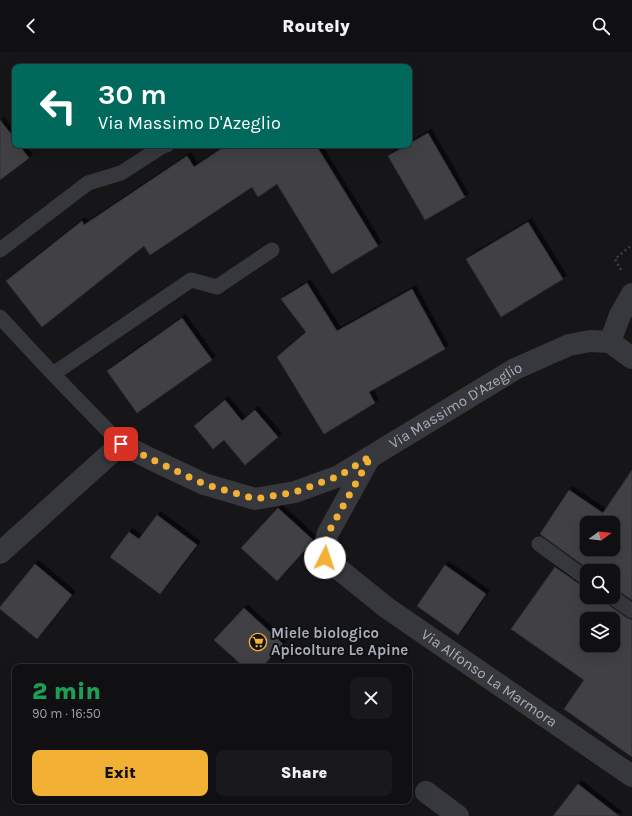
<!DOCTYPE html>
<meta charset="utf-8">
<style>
:root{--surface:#101012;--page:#19191b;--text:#f1f3f6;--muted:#9c9d9f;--line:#303032;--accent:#f2b134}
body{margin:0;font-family:Karla,sans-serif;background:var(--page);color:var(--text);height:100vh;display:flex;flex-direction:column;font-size:15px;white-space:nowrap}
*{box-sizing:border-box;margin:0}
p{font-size:13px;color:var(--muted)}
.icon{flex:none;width:22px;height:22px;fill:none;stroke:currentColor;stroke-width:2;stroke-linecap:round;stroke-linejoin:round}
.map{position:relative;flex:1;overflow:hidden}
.side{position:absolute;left:12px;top:612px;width:400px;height:140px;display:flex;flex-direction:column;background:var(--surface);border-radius:8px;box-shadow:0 4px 16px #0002,0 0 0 1px var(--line)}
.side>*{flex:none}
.guide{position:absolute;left:12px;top:12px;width:400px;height:84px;border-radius:8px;box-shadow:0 4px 16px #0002,0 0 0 1px var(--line);background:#00695c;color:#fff;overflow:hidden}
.needle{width:26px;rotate:75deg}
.controls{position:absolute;left:580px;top:464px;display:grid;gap:8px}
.controls a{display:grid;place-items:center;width:40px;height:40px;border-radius:8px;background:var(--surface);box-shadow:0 4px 16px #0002,0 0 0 1px var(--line);font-size:20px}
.pin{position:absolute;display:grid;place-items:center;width:34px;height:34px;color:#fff;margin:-17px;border-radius:8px;box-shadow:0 2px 6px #0006}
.me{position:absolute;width:44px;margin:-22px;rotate:4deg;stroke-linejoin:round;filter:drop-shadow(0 0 3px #0008)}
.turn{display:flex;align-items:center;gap:14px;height:84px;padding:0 20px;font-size:18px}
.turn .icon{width:52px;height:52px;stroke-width:2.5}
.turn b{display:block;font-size:28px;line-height:34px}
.round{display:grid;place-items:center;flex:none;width:42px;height:42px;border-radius:8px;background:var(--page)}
.headline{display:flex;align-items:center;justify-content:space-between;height:68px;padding:0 20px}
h1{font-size:24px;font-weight:800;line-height:30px;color:#1e9e55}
.cta{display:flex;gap:8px;margin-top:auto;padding:8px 20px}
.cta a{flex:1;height:46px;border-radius:8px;background:var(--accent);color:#111;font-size:16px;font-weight:800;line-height:46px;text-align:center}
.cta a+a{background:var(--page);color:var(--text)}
header{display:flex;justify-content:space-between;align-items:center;height:52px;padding:0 20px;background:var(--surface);font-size:18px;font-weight:800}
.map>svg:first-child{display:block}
</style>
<header><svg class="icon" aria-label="back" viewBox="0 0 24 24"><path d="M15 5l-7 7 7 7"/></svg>Routely<svg class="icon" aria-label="search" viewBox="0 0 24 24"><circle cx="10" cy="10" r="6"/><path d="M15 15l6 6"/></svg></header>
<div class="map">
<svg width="632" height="764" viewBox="0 0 632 764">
<defs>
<filter id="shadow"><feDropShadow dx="3.5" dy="-3.5" stdDeviation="0" flood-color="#0009"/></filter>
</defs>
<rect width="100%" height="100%" fill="#161618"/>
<path fill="#404145" stroke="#303034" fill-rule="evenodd" filter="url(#shadow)" d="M 0,68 L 15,87 L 15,93 L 19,93 L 29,106 L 0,128 Z
M 428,81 L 465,145 L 425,168 L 388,104 L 407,93 L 409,93 L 409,92 Z
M 227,93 L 316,93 L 378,194 L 332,222 L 277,132 L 258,145 L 252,135 L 150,203 L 144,194 L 42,275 L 6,229 L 82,169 L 84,173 L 187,104 L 194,115 Z
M 528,170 L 563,227 L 501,265 L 466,207 Z
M 307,231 L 337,279 L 412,237 L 445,297 L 369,340 L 375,351 L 324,382 L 277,305 L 306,280 L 281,247 Z
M 182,266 L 212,308 L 137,361 L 107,319 Z
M 225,348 L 242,369 L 255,358 L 278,385 L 245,413 L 224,388 L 213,397 L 194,374 Z
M 632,418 L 632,548 L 617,538 L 613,536 L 613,519 L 591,519 L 544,485 L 540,482 L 569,438 L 603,461 ZM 587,471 L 613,471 L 613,497 L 587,497 Z
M 278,456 L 313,488 L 312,490 L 277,529 L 241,496 Z
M 157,463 L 197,493 L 160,542 L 110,505 L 129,480 L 139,487 Z
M 35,512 L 72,543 L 37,587 L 0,557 L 0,555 Z
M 445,513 L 486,542 L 458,583 L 417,554 Z
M 555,515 L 582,534 L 587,536 L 587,545 L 603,545 L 604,549 L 607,552 L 627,566 L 632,568 L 632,705 L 564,657 L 584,628 L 511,577 ZM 587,567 L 613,567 L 613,593 L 587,593 Z
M 244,556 L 283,592 L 262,615 L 244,615 L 214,588 Z
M 578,732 L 619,764 L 553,764 Z"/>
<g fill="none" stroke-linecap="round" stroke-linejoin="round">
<path stroke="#3d3f44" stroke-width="2.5" stroke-dasharray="2 3" stroke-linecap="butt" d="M 621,218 L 615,207 L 632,193"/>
<path stroke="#37383d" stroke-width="15" d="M 0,198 L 88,131 L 121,121 L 163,94 L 167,93
M 0,265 L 53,322 L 121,392
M 53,322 L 191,228 L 217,235 L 272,198
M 539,492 L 587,527
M 612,545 L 632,559"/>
<g stroke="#37383d" stroke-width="22">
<path d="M 610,290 L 620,263 L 632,242"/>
<path id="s1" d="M 370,405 L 328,481 L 324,495 L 325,506 L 387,556 L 632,724"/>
<path id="s2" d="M 0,501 L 121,392 L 153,408 L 204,432 L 255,447 L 295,440 L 339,424 L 515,317 L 569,293 L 590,289 L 610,290 L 632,306"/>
<path d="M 426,740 L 458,764"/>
</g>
</g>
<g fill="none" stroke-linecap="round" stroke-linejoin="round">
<path stroke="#f2b134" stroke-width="7" stroke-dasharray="0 12.6" d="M 121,392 L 153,408 L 204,432 L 255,447 L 295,440 L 339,424 L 371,404 L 328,481 L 324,495 L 325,506"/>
</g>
<defs>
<symbol id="supermarket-ring" viewBox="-11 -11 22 22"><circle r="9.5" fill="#111113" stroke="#f2b134" stroke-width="1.5"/><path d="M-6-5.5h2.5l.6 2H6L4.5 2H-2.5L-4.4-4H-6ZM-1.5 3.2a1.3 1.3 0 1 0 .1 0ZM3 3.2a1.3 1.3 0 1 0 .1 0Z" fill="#f2b134"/></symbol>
</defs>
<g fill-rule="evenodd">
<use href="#supermarket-ring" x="248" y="580" width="20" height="20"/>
</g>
<g text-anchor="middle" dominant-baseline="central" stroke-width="4" stroke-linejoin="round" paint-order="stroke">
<g font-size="15" fill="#a8adb8" stroke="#111113">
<text stroke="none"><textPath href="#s2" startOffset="532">Via Massimo D'Azeglio</textPath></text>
<text stroke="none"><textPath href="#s1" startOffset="316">Via Alfonso La Marmora</textPath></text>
</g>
<g font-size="15" font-weight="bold" fill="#a8adb8" stroke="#111113" text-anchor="start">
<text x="271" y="581">Miele biologico<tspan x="271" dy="17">Apicolture Le Apine</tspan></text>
</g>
</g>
</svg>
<div class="controls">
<a><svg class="needle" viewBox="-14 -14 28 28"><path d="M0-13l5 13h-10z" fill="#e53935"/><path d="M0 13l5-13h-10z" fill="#9c9d9f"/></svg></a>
<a><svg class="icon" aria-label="search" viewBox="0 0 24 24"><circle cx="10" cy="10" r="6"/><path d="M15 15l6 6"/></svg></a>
<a><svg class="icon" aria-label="layers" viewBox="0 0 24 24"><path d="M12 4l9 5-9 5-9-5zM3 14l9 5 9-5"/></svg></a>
</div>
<div class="pin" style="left:121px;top:392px;background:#d93025"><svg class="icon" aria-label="arrive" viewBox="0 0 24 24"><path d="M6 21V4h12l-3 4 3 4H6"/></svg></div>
<svg class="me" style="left:325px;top:506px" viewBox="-20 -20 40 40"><circle r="19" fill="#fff"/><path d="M0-13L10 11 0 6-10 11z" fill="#f2b134"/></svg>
<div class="guide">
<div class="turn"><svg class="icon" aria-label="left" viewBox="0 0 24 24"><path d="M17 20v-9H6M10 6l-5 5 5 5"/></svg><div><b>30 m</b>Via Massimo D'Azeglio</div></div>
</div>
<section class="side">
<div class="headline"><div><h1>2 min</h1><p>90 m · 16:50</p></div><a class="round"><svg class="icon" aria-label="close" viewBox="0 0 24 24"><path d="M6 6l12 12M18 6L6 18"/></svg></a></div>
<div class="cta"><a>Exit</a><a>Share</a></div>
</section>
</div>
